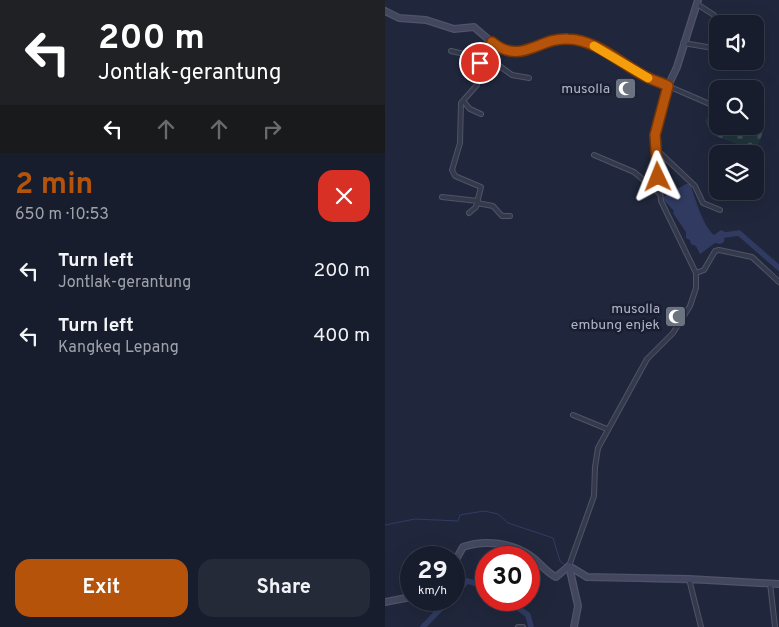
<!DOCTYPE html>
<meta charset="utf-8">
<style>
:root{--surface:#181d2d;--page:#252a39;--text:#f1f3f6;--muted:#9fa2aa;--line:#363b49;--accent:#b45309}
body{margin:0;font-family:Overpass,sans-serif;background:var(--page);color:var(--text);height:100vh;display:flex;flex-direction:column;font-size:19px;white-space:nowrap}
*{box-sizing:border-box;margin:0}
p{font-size:16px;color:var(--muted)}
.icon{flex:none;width:28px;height:28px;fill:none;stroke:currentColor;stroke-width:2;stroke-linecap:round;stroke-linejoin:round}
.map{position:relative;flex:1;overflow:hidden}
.panel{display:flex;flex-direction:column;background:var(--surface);width:385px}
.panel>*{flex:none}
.banner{background:#202124;color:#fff;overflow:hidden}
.fabs{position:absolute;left:324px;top:15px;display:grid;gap:10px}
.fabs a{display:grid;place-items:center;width:55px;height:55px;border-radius:10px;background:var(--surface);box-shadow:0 5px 20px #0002,0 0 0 1px var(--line);font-size:25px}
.speed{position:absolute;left:15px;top:546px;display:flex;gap:10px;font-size:25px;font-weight:700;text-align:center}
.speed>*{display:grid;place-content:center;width:65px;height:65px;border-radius:50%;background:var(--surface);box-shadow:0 5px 20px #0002,0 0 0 1px var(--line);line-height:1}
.speed small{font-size:12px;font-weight:400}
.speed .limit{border:8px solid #d22;background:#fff;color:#111}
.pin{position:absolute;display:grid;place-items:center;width:42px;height:42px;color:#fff;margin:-21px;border:2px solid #fff;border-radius:50%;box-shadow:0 1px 5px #0007}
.me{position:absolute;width:55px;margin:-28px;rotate:358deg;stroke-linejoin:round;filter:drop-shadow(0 0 4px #0008)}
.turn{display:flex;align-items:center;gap:18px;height:105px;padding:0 15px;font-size:22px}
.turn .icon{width:65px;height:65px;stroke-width:2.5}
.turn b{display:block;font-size:35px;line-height:42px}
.lanes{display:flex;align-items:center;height:48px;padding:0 15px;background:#0003;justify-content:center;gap:25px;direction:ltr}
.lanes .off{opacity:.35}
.round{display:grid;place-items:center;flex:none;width:52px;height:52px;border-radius:15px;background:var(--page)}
.head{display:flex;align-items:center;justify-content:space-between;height:85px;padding:0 15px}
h1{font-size:30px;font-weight:700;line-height:38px;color:var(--accent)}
.button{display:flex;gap:10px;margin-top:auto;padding:10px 15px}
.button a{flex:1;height:58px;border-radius:15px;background:var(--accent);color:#fff;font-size:20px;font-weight:700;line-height:58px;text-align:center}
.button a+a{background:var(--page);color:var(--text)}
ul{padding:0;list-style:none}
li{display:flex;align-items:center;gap:15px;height:65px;padding:0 15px}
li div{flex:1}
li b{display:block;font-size:19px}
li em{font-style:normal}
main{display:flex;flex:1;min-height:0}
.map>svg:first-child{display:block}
</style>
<main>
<section class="panel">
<div class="banner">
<div class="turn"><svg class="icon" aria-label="left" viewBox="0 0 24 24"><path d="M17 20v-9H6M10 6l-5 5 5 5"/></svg><div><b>200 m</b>Jontlak-gerantung</div></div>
<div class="lanes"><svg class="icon" aria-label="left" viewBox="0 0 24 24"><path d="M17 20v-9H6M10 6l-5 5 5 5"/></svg><svg class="icon off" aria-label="ahead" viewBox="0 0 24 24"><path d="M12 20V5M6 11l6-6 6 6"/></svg><svg class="icon off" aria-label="ahead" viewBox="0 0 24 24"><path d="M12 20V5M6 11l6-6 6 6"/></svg><svg class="icon off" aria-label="right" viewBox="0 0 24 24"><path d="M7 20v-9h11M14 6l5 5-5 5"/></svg></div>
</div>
<div class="head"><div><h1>2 min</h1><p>650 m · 10:53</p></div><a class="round" style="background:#d93025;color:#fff"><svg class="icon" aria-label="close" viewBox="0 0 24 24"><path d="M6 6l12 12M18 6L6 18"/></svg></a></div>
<ul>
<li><svg class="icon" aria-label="left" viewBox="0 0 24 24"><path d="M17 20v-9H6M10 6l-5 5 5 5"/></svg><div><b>Turn left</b><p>Jontlak-gerantung</p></div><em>200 m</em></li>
<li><svg class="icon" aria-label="left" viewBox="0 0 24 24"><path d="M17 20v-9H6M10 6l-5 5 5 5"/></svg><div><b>Turn left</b><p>Kangkeq Lepang</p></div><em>400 m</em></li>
</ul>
<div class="button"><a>Exit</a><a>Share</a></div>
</section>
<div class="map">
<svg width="394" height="627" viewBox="0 0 394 627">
<defs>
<pattern id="cemetery-stones" width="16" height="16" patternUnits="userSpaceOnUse" patternTransform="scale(1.25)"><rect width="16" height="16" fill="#22353d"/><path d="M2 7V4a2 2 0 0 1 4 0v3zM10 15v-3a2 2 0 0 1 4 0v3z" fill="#405058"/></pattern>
</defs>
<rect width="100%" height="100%" fill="#20273c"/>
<path fill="url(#cemetery-stones)" d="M 332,103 L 332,126 L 370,126 L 371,106 L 379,129 L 371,151 L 328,135 L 320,121 Z"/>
<path fill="#313b62" d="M 301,184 L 305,184 C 311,199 317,225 329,235 L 336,230 L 340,232 L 339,242 L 335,244 L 330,243 L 315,254 L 311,246 L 306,244 L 305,240 L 301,238 L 301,232 L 288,213 L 289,211 L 277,198 Z"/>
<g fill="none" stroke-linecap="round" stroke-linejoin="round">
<path stroke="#313b62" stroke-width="1" d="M 0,525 L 30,519 L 73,521 L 75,515 L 99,511 L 113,514 L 123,523 L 168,538 L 175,561 L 180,565
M 212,580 L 303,583
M 307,583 L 323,583"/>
<path stroke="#313b62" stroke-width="5.5" d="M 340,235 L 354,233 L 394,268
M 69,595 L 82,581 L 101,586
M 122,600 L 143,615 L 146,627
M 38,627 L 64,600"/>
<defs>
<path id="street" d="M 312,4 L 329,15 L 336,24
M 298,43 L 328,48
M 66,51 L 93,57 L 99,61
M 102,57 L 127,75 L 144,78
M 78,101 L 85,109 L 96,114
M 327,105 L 283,86 L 270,141 L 276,201 L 311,273 L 319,270 L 330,251 L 334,250 L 367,257 L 394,282
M 272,150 L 310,186 L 318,203 L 335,210
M 209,155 L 249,172 L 275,194
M 57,197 L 93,201
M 92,203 L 108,206 L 117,216 L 125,216
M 84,213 L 91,207 L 96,187 L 70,176 L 67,170 L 75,143 L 76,103 L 92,85 L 95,63 L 102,59 L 107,42
M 188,415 L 222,429
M 184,566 L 209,496 L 210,467 L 213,448 L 262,359 L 288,333 L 305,306 L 311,288 L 311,273
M 304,579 L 316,627
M 385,583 L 390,627
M 133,627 L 138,627"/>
<path id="secondary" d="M 0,11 L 14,18 L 41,20 L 69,29 L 89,27 L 110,45 L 133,52 L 176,39 L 192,40 L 210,47 L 257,75 L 283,86 L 292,67 L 313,0
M 69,563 L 78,547 C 100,539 128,543 147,557 C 155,563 162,573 171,577 L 184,566
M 184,566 L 202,577 L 304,579 L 394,584
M 184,566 L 193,606 L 189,627
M 0,602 L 26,597"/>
</defs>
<use href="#street" stroke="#4f5467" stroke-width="6"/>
<use href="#secondary" stroke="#4f5467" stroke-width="8"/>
<use href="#street" stroke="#34394c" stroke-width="4"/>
<use href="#secondary" stroke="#42475f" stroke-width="5.5"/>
</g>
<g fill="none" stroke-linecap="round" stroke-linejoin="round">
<defs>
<path id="route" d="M 95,63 L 102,59 L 107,42 C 136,66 154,37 183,39 C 211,40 234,62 258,75 C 266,80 275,82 283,86 L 270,135 L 273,177"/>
</defs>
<use href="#route" stroke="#753606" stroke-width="12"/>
<use href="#route" stroke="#b45309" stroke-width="9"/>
<path stroke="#f59e0b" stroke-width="9" d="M 209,46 L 263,78"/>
</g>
<defs>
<symbol id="mosque-square" viewBox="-11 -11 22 22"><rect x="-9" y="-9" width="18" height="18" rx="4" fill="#6b7280" stroke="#191f31"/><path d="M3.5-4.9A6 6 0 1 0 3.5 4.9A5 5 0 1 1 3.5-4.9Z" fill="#fff"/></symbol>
</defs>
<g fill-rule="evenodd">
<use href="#mosque-square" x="228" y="76" width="25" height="25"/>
<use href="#mosque-square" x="278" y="304" width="25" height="25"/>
</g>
<g text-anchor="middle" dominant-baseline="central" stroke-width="5" stroke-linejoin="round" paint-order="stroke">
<g font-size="14" fill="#afb4c8" stroke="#191f31" text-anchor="end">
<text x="225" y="89">musolla</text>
<text x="275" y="309">musolla<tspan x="275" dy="16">embung enjek</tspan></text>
</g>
</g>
</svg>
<div class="fabs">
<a><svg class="icon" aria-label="sound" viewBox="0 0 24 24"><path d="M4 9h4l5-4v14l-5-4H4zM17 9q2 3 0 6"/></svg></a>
<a><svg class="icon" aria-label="search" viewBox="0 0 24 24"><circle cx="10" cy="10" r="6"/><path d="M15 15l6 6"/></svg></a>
<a><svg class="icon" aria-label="layers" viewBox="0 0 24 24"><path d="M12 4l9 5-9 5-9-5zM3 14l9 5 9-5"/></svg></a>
</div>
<div class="speed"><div>29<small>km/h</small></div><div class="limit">30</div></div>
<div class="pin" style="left:95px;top:63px;background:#d93025"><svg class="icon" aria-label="arrive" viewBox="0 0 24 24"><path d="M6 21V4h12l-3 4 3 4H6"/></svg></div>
<svg class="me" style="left:273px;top:177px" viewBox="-20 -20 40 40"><path d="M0-17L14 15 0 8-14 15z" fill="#b45309" stroke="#fff" stroke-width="4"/></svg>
</div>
</main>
